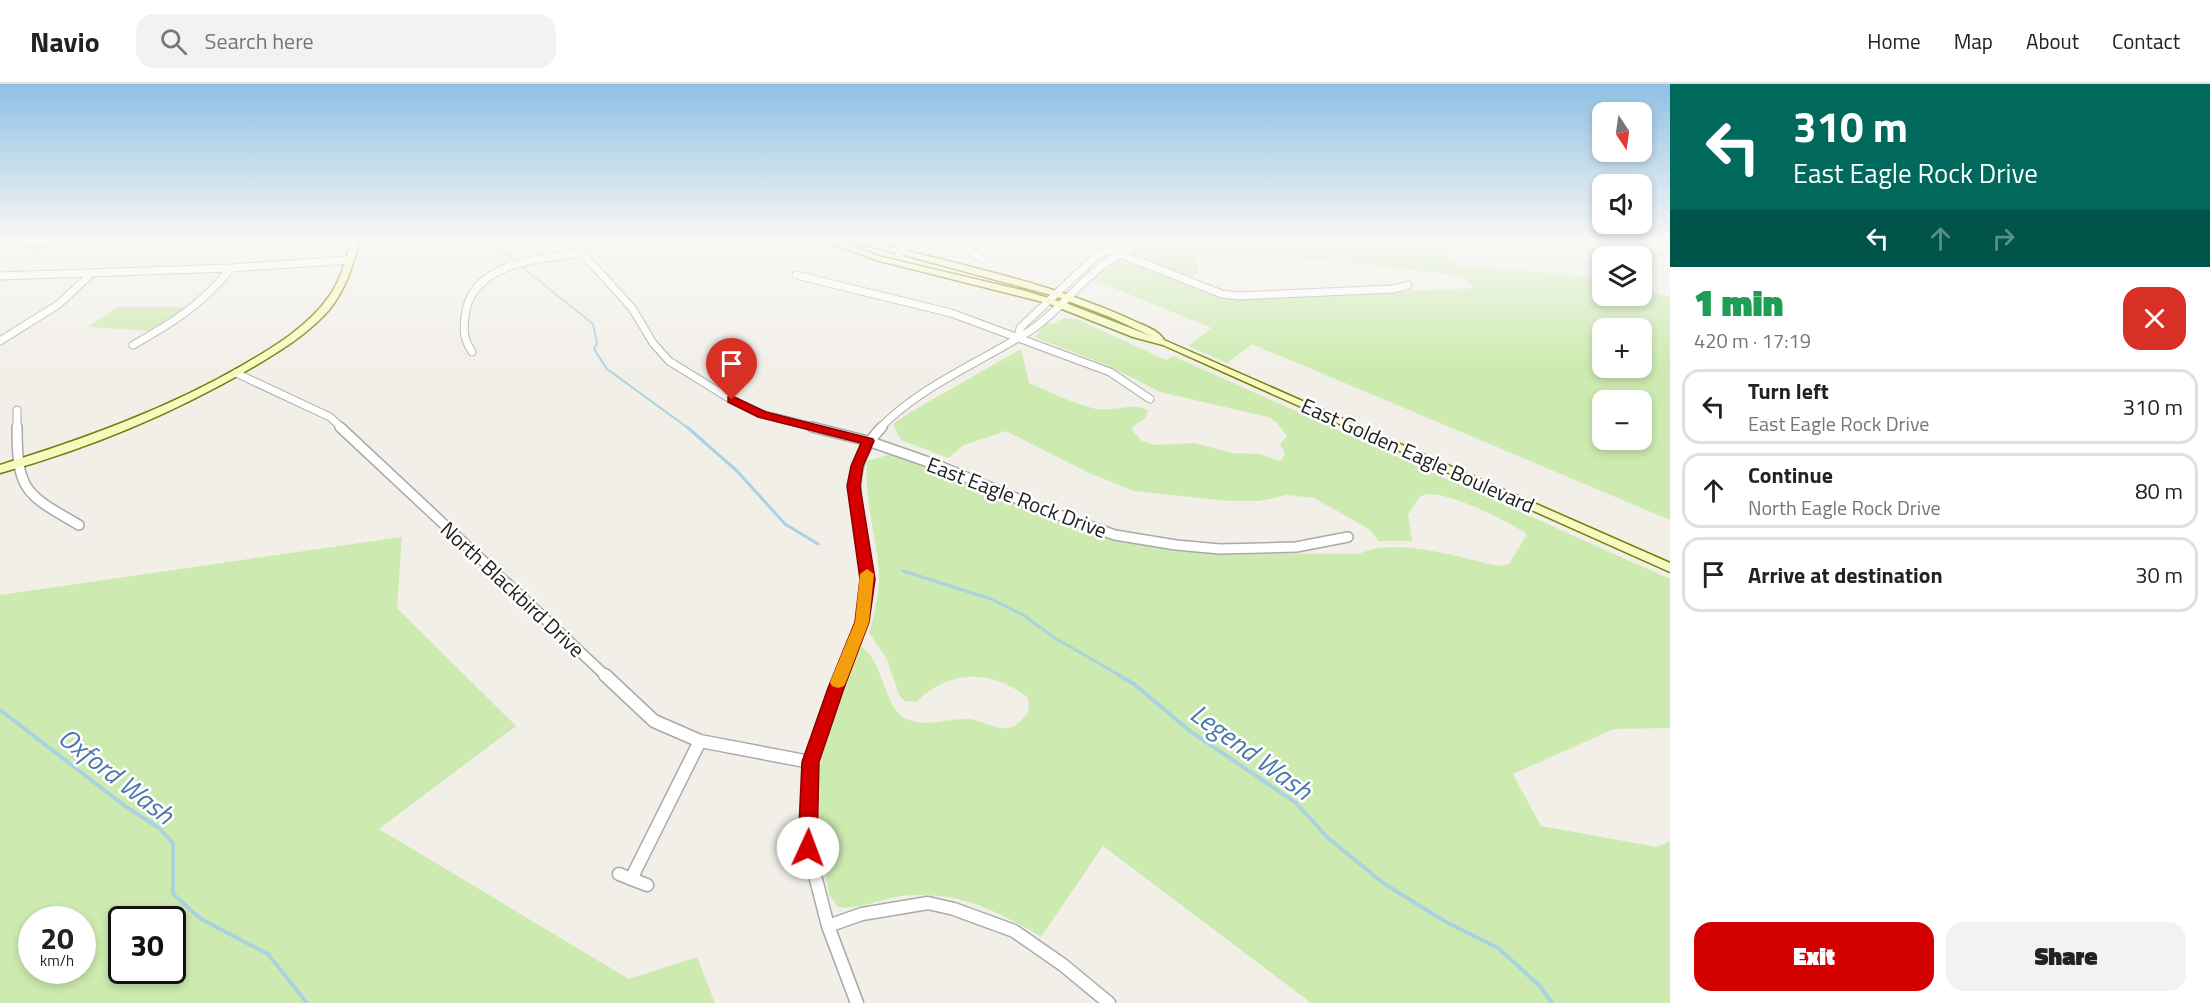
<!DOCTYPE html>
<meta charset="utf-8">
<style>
:root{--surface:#fff;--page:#f2f2f2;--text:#222;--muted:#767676;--line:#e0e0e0;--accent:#d40000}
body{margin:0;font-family:"Titillium Web",sans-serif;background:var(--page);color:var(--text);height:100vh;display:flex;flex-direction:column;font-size:22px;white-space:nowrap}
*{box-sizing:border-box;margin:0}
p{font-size:20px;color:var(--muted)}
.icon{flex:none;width:33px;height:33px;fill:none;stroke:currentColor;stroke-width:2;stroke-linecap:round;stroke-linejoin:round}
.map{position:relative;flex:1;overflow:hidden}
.panel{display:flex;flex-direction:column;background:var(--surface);width:540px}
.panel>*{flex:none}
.banner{background:#00695c;color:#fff;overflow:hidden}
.needle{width:39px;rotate:167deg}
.controls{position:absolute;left:1592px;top:18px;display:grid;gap:12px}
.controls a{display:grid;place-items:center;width:60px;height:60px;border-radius:12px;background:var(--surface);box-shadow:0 3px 9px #0003;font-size:30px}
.speed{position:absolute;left:18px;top:822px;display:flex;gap:12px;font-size:30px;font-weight:700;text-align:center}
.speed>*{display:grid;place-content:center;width:78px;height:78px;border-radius:50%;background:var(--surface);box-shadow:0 3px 9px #0003;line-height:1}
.speed small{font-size:15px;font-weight:400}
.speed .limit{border:3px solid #111;border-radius:9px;background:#fff;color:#111}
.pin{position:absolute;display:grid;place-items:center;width:51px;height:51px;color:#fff;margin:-62px -26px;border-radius:50% 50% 50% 0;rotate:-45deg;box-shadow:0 0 6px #0007}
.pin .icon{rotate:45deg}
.me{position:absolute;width:66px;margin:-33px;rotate:2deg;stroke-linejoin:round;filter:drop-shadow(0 0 4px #0008)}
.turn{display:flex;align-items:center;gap:21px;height:126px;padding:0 24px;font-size:27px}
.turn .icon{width:78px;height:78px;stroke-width:2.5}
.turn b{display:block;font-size:42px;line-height:51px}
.lanes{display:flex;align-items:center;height:57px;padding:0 24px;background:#0003;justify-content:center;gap:30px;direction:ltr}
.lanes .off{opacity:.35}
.round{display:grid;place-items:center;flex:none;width:63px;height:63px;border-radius:18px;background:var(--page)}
.head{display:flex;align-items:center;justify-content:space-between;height:102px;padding:0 24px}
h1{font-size:36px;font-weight:800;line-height:45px;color:#1e9e55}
.button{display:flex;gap:12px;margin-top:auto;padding:12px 24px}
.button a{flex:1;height:69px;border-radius:18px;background:var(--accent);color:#fff;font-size:24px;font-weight:800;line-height:69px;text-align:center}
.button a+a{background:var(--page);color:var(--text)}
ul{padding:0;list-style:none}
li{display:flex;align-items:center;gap:18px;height:75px;margin:0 12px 9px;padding:0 12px;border:3px solid var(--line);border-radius:18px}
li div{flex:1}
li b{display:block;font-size:22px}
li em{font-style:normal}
header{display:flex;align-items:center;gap:36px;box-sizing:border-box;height:84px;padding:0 30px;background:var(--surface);border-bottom:2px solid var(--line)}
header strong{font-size:28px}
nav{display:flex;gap:33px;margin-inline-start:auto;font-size:21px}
.search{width:420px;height:54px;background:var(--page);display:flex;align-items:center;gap:15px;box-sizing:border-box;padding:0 21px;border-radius:18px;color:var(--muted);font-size:22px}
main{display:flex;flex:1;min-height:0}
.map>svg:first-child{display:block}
</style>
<header>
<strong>Navio</strong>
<div class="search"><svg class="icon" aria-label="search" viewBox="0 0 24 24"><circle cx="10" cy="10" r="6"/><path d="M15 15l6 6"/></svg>Search here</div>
<nav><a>Home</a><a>Map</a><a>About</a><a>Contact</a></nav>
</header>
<main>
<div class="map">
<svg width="1670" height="919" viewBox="0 0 1670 919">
<rect width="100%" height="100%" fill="#f2efe9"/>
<path fill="#cdebb0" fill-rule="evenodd" d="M 214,155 L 347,155 L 194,161 Z
M 1166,155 L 1357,155 L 1439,159 L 1460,183 L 1516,186 L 1582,192 L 1602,197 L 1602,212 L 1641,212 L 1641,206 L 1670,213 L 1670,436 L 1252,260 L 1227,279 L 1188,262 L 1212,244 L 1092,195 L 1114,176 L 1121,173 L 1215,210 L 1244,214 L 1475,204 L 1461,192 L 1335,177 L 1195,170 L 1199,188 L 1190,195 L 1128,169 L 1139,162 ZM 1602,244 L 1641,244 L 1641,284 L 1602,284 ZM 1602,316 L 1641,316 L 1641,356 L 1602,356 Z
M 117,223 L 190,223 L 152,247 L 88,243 Z
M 1063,234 L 1077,235 L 1166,276 L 1173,272 L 1670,495 L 1670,644 L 1614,645 L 1513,690 L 1541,742 L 1657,763 L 1670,757 L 1670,919 L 1311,919 L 1103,762 L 1041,853 C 996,826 957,806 902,812 C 880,815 859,826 838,823 L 829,811 L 819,745 L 820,683 L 831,635 L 861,562 C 884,579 884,621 903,633 C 923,645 946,634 967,635 C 981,635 993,646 1008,644 C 1018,642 1022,636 1029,627 L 1028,614 C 992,585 949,585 916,618 L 905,617 L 899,611 L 887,575 L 869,549 C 874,530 880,509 879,489 C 876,451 864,414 867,377 L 891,370 L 922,379 L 1036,427 L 1115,456 L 1170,466 L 1218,469 L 1359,470 C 1396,452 1459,474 1498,482 L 1509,480 L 1527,450 C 1511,439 1440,402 1422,412 C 1417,414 1412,426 1408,431 L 1412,457 L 1379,457 L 1369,445 L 1314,414 L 1287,411 L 1259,417 L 1227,417 L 1134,407 L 1089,389 L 1006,347 L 964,361 L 948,374 L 901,356 L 893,340 L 909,329 L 1021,265 L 1029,299 C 1051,308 1073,320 1096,325 C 1114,328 1132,318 1148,326 L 1146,334 L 1133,342 L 1132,346 L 1142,357 L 1154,361 L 1194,359 L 1233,369 L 1260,370 L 1280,377 L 1285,370 L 1280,360 L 1287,352 L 1276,338 L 1268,333 L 1160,308 L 1107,281 L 1034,253 L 1047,238 L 1053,240 Z
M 402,453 L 397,524 L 516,642 L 379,745 L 629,895 L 697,873 L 715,919 L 0,919 L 0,511 ZM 32,836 L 82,836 L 82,886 L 32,886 ZM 122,836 L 172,836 L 172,886 L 122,886 Z"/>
<path fill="#add19e" d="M 139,155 L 214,155 L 194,161 L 134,163 L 126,160 L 60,161 L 30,167 L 26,163 L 0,162 Z"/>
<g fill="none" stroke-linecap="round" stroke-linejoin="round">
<path stroke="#aad3df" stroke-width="2" d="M 472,155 L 492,162 L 507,171 L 593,240 L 597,259 L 594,265 L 607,285 L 688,344
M 1651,155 L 1656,157
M 0,163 L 235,155"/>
<path stroke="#aad3df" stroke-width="3" d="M 687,343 L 737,387 L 785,440 L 818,460
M 903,487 L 991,515 L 1025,532 L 1053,553 L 1121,592"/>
<path stroke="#aad3df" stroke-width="4" d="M 1118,591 L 1134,600 L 1190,647 L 1296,719 L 1328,754 L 1383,799 L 1446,838 L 1498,864 L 1540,902 L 1552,919
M 0,626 L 125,722 L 159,744 L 173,759 L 173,810 L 201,835 L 268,870 L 307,919"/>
<defs>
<path id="street-far2" d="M 580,155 L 582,169 L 632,224 L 653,259 L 669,277 L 732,316 L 762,330 L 818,344
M 942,155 L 967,165 L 983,176
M 1392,155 L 1504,158
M 1497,155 L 1670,165
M 1110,166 L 1222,210 L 1239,212 L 1393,205 L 1408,201
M 899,169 L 918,155
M 796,191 L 951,229 L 1110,288 L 1150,315
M 0,192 L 231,184 L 350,176
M 1018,253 L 1020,244 L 1095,173 L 1132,155
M 0,257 L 59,220 L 92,189
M 133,261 C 171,240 204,219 231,184
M 472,268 C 464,255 463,248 465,233 C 470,178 539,175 582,169
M 236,289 L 330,333 L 342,344
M 17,326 L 17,344
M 880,344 C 922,301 981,278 1031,246 C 1060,227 1081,195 1110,176 C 1125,166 1140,161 1156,155"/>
<path id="street-far1" d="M 17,343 C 17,407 25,410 79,441
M 340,343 L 606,592
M 812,343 L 868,357 L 937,381 L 1042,425 L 1115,451 L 1176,461 L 1220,465 L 1296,463 L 1348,453
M 841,592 C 853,561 867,530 867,495 C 867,437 834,392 882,343"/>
<path id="street" d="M 605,591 L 654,637 L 700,657 L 810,678
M 841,591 L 810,678 L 808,764 L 828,842 L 857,919
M 619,790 L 647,801
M 631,795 L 700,657
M 828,842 L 862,830 L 928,819 L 954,825 L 1014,847 L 1063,881 L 1109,919"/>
<path id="secondary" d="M 352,155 L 360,155 C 353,181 346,205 329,226 C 308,250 280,267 253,283 C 174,329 88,365 0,389 L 0,381 C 84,355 167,325 243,281 C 274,263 307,243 328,214 C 341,197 346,175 352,155 Z
M 820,155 L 832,155 L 882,173 L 1025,207 L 1068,220 L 1151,252 L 1110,233 L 1055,212 L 845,155 L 859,155 C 951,179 1047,197 1134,237 C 1144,242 1159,246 1164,256 L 1670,479 L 1670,488 L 1163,261 L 1133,253 L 1047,219 L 876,176 Z"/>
</defs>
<use href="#street-far2" stroke="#a9a9a9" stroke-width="9"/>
<use href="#street-far1" stroke="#a9a9a9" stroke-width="12"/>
<use href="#street" stroke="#a9a9a9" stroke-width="15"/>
<use href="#secondary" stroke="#707d05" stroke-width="3"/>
<use href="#street-far2" stroke="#fff" stroke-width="7"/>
<use href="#street-far1" stroke="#fff" stroke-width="9"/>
<use href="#street" stroke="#fff" stroke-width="12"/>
<use href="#secondary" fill="#f7fabf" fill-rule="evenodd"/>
</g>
<linearGradient id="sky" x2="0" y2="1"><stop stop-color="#8fc0e4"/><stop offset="0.55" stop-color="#f9f8f5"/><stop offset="1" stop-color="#f9f8f5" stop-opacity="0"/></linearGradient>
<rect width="1670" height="284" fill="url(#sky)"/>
<path fill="#d40000" stroke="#8a0000" stroke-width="1.5" d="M 732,312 L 766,328 L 873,355 L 874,357 L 863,382 L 860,402 L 875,495 L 869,538 L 844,604 L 819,678 L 817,764 L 814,770 L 808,772 L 801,770 L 798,764 L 802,678 L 828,604 L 855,538 L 860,495 L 847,402 L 851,382 L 861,359 L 758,333 L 728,318 L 728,313 Z"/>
<path fill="#f59e0b" d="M 867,485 L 874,490 L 869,538 L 846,598 L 844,602 L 838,604 L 832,602 L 830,598 L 855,538 L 860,490 Z"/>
<g text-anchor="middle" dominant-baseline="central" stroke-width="5" stroke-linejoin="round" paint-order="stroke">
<g font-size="21" fill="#222" stroke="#fff">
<text transform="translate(1418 371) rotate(24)">East Golden Eagle Boulevard</text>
<text transform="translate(1017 413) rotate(21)">East Eagle Rock Drive</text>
<text transform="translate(513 505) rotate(43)">North Blackbird Drive</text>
</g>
<g font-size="27" font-style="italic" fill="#4a7aab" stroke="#fff">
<text transform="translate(1252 667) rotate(36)">Legend Wash</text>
<text transform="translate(117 691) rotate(38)">Oxford Wash</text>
</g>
</g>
</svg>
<div class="controls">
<a><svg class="needle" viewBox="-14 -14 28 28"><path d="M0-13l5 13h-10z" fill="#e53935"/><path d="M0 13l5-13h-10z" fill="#767676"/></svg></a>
<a><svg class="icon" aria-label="sound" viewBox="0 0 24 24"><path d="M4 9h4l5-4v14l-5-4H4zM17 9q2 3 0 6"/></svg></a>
<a><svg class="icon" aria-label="layers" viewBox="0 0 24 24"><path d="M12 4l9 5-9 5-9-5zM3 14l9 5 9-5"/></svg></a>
<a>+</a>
<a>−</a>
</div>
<div class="speed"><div>20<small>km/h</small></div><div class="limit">30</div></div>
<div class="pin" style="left:732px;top:316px;background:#d93025"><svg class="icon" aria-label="arrive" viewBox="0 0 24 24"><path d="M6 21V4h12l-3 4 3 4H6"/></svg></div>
<svg class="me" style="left:808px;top:764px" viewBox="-20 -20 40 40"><circle r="19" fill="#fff"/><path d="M0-13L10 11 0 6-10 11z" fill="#d40000"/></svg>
</div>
<section class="panel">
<div class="banner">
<div class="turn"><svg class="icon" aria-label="left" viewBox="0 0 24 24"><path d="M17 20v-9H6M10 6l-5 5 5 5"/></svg><div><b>310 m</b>East Eagle Rock Drive</div></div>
<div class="lanes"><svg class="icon" aria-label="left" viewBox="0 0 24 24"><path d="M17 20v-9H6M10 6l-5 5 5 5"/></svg><svg class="icon off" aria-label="ahead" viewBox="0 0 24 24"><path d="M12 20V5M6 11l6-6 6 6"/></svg><svg class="icon off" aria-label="right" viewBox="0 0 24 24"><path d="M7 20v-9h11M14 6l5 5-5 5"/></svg></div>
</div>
<div class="head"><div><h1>1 min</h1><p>420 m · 17:19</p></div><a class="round" style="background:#d93025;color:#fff"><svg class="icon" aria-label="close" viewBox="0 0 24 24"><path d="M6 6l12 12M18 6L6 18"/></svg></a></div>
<ul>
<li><svg class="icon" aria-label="left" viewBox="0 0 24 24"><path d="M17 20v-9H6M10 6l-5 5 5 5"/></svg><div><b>Turn left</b><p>East Eagle Rock Drive</p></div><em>310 m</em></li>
<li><svg class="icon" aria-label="ahead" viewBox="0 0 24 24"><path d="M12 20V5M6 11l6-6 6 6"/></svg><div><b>Continue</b><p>North Eagle Rock Drive</p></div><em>80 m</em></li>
<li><svg class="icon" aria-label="arrive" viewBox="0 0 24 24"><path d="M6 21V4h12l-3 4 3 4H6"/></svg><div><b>Arrive at destination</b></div><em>30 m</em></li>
</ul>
<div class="button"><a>Exit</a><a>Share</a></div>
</section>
</main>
